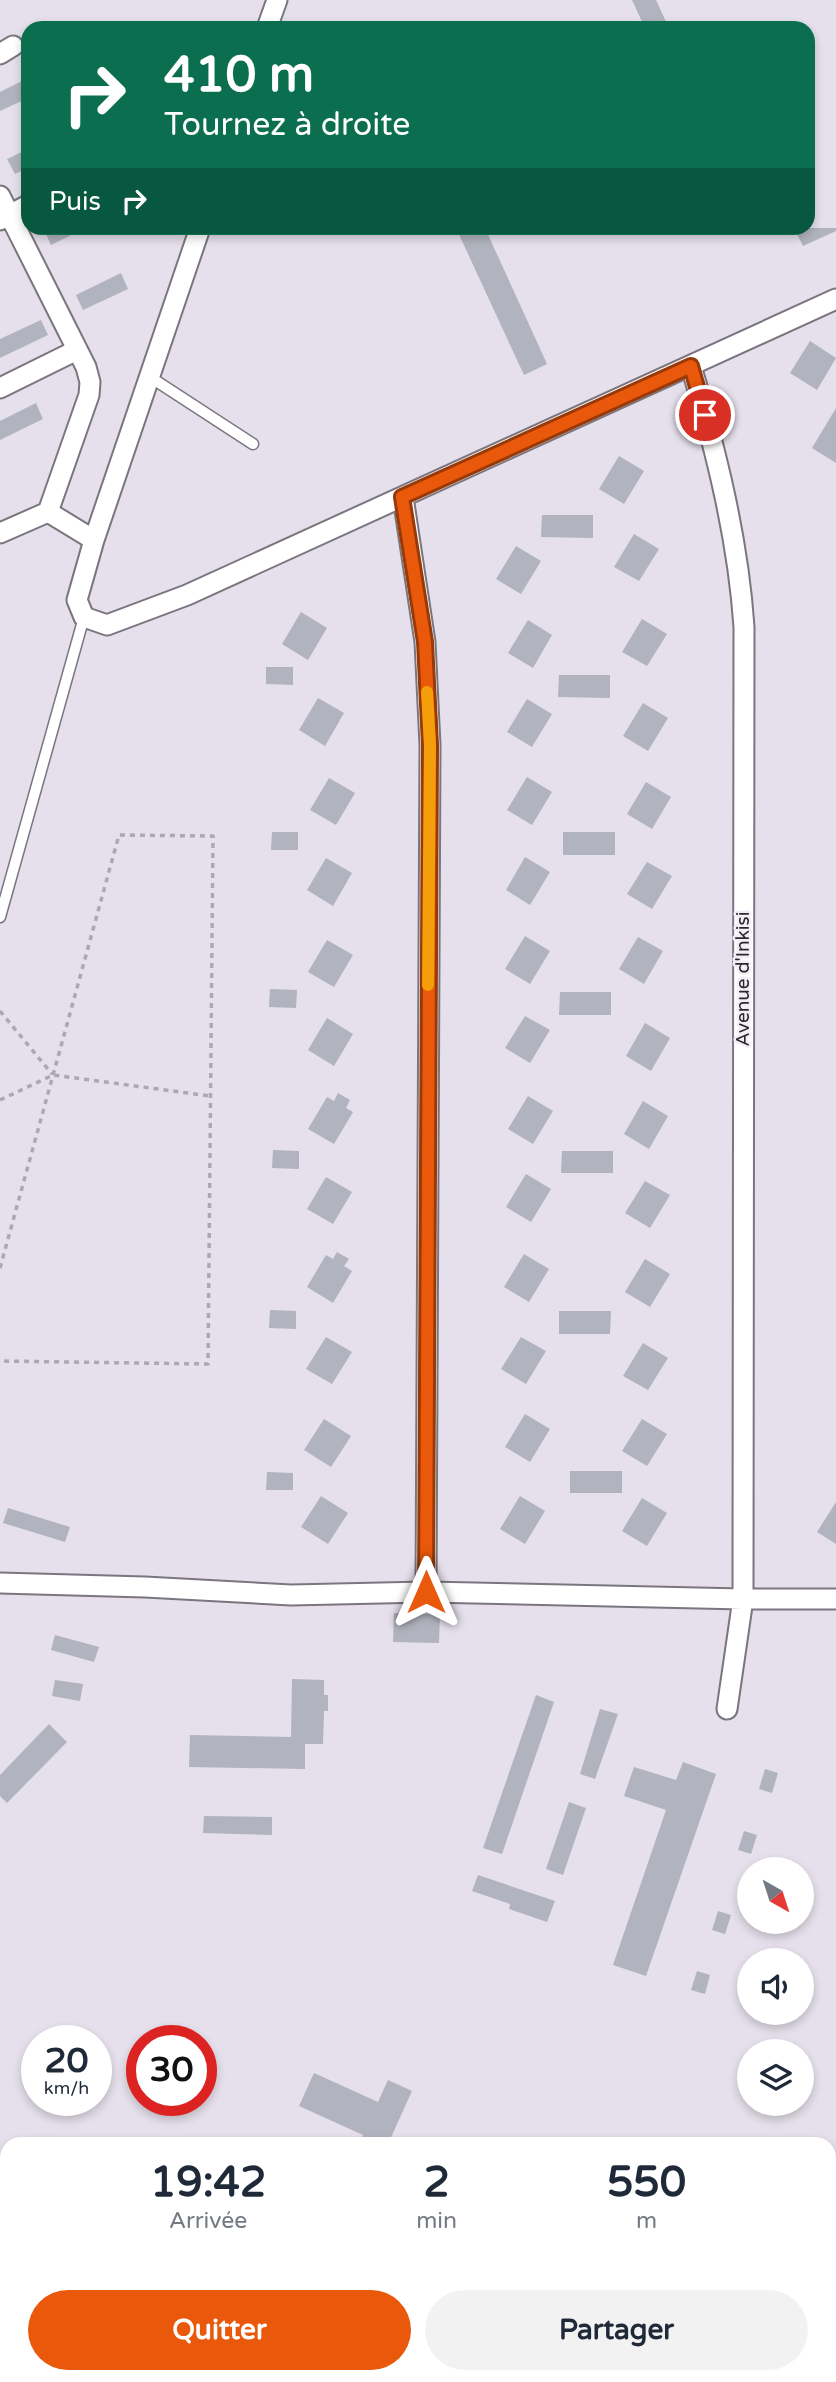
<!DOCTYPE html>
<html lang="fr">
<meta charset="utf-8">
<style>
:root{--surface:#fff;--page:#f2f2f3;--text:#1f2937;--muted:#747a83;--accent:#ea580c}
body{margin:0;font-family:"Varela Round",sans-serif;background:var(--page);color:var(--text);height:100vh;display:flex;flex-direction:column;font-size:26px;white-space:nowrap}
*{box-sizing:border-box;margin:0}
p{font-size:23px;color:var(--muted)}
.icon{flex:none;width:38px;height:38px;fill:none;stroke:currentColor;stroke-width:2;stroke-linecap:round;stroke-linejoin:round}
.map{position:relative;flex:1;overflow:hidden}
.side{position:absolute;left:0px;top:2137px;width:836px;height:247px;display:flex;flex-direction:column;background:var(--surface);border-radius:21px 21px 0 0;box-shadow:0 4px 10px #0003}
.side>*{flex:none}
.hud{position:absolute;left:21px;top:21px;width:794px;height:214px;border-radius:21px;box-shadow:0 4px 10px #0003;background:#0b6e4f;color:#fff;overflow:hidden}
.needle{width:46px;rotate:141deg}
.fabs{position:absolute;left:737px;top:1857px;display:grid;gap:14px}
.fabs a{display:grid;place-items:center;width:77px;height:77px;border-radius:50%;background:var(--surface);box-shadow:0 4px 10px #0003;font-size:35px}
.speed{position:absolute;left:21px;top:2025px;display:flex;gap:14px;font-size:35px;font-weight:700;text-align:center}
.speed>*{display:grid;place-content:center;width:91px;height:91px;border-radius:50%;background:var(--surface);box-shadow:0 4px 10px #0003;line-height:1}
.speed small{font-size:18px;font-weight:400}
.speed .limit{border:10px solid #d22;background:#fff;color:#111}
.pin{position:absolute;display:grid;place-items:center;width:60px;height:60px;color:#fff;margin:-30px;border:4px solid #fff;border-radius:50%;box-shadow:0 2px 7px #0007}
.me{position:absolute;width:77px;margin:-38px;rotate:0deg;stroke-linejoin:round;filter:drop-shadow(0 0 5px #0008)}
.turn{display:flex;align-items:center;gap:24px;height:147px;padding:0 28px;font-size:32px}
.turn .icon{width:91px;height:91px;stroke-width:2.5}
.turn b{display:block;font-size:49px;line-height:60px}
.then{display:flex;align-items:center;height:66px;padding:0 28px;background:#0003;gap:14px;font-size:26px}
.eta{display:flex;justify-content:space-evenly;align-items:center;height:119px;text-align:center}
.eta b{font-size:42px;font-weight:800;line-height:49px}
.button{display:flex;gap:14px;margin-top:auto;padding:14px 28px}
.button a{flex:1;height:80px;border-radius:42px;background:var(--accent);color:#fff;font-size:28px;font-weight:800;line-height:80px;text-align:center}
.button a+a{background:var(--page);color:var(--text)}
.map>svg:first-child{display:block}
</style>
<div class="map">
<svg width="836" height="2382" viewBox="0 0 836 2382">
<rect width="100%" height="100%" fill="#e5e0eb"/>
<path fill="#b1b3be" d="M 632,0 L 656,0 L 669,28 L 645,28 Z
M 28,78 L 28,98 L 0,111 L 0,92 Z
M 28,149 L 28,168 L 15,174 L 7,159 Z
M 43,228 L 86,228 L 51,245 Z
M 456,228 L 485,228 L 547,364 L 524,375 Z
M 794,228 L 836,228 L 836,231 L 803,246 Z
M 121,273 L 128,289 L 83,310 L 76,295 Z
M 41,320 L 48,335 L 0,358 L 0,339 Z
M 810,341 L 836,358 L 817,390 L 790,373 Z
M 36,403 L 43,419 L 0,440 L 0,421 Z
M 836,408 L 836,463 L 812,448 Z
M 619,456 L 644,471 L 624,504 L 599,489 Z
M 542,515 L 593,515 L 593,538 L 541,537 Z
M 634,534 L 659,549 L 639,581 L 614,567 Z
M 516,546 L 541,561 L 521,594 L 496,579 Z
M 301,612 L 327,628 L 308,660 L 282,644 Z
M 642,619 L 667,634 L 647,666 L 622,652 Z
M 528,620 L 552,635 L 533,668 L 508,653 Z
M 266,667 L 293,667 L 293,685 L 266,684 Z
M 559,675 L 610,675 L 610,698 L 558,697 Z
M 318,698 L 344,713 L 325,746 L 299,730 Z
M 527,699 L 552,714 L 532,747 L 507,732 Z
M 643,703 L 668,718 L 648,751 L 623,736 Z
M 527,777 L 552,792 L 532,825 L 507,810 Z
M 329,778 L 355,793 L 336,825 L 310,810 Z
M 646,782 L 671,797 L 652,829 L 627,814 Z
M 272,832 L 298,832 L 298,850 L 271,850 Z
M 563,832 L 615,832 L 615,855 L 563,855 Z
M 525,857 L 550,872 L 530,905 L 506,890 Z
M 326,858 L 352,873 L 333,906 L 307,890 Z
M 647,862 L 672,876 L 652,909 L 627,894 Z
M 525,936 L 550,951 L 530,984 L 505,969 Z
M 638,937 L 663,951 L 644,984 L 619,969 Z
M 327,940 L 353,955 L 334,987 L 308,972 Z
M 270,989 L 297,990 L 296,1008 L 269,1007 Z
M 560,992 L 611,992 L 611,1015 L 559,1015 Z
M 525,1016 L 550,1030 L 530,1063 L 505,1048 Z
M 327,1018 L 353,1034 L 334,1066 L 308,1050 Z
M 645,1023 L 670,1038 L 651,1071 L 626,1056 Z
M 338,1093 L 350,1100 L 346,1108 L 353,1112 L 334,1144 L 308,1129 L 327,1097 L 334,1101 Z
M 528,1096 L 553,1111 L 533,1144 L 508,1129 Z
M 643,1101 L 668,1116 L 649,1149 L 624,1134 Z
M 273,1150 L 299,1151 L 299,1169 L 272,1168 Z
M 562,1151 L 613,1151 L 613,1173 L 561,1173 Z
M 526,1174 L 551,1189 L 531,1222 L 506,1207 Z
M 326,1177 L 352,1192 L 333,1224 L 307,1209 Z
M 645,1181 L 670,1195 L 650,1228 L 625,1213 Z
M 337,1252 L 349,1259 L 344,1266 L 352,1271 L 333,1303 L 307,1287 L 326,1255 L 333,1259 Z
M 524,1254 L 549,1269 L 529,1302 L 504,1287 Z
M 645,1259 L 670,1274 L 650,1307 L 625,1292 Z
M 270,1310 L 296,1311 L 296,1329 L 269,1328 Z
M 559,1311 L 611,1311 L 610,1334 L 559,1334 Z
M 326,1337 L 352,1352 L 332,1384 L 306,1369 Z
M 521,1337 L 546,1351 L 526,1384 L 501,1369 Z
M 643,1343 L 668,1358 L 648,1390 L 623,1376 Z
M 525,1414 L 550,1429 L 530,1462 L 505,1447 Z
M 324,1419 L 351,1436 L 331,1467 L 304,1450 Z
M 642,1419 L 667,1434 L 647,1466 L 622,1451 Z
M 570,1471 L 622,1471 L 622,1493 L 570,1493 Z
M 267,1472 L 293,1473 L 293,1490 L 266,1490 Z
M 321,1496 L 348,1513 L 328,1544 L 301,1527 Z
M 520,1496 L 545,1511 L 525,1544 L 500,1529 Z
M 642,1498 L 667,1513 L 647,1546 L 622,1531 Z
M 836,1502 L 836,1544 L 817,1532 Z
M 8,1508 L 70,1527 L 65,1542 L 3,1523 Z
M 394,1613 L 440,1614 L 439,1643 L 393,1642 Z
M 55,1635 L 99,1647 L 94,1662 L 51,1650 Z
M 292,1679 L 324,1680 L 324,1695 L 328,1695 L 328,1711 L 324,1711 L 323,1744 L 305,1744 L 305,1769 L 189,1767 L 190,1735 L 291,1737 Z
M 55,1680 L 83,1684 L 80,1701 L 52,1696 Z
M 536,1695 L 554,1702 L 502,1854 L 483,1848 Z
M 600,1709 L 618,1714 L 595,1779 L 580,1774 Z
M 49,1724 L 67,1742 L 7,1803 L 0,1796 L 0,1775 Z
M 683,1762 L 716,1774 L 646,1976 L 613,1965 L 666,1810 L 624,1796 L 634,1767 L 676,1780 Z
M 765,1769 L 778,1773 L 772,1793 L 759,1789 Z
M 569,1802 L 586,1808 L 563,1875 L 546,1869 Z
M 204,1816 L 272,1817 L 272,1835 L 203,1833 Z
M 744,1831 L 757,1835 L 751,1854 L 738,1850 Z
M 478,1875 L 555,1901 L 547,1922 L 509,1909 L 510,1904 L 472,1891 Z
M 718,1911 L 731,1915 L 725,1934 L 712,1930 Z
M 697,1971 L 710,1975 L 705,1994 L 691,1990 Z
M 314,2073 L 378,2102 L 388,2080 L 412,2091 L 388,2144 L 359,2144 L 363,2135 L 299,2106 Z"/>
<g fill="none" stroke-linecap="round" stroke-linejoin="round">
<defs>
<path id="service" d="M 150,377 L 253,444
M 0,917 L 84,617
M 0,2316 L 7,2326
M 32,2376 L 34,2382"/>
<path id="minor" d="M 267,28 L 277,0
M 0,54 L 13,46
M 0,196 L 86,367 L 90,382 L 89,395 L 48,512 L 94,540
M 0,220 L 28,205
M 200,228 L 94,540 L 77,600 L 84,617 L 107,625 L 187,595 L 836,299
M 691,366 C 716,451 738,538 744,627 L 743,1599 L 727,1709
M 0,388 L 77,350
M 403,497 L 425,642 L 430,745 L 426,1592
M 0,533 L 48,512
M 0,1583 L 145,1587 L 291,1595 L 426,1592 L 743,1599 L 836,1599
M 0,2172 L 7,2175
M 204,2376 L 205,2382"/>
</defs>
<use href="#service" stroke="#7a757f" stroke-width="13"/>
<use href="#minor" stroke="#7a757f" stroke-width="23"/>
<path stroke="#aca7b0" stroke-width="3.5" stroke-dasharray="5 5" stroke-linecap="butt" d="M 0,1011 L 52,1074
M 0,1100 L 53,1075 L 210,1096
M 0,1268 L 119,835 L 213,836 L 208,1364 L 0,1361"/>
<use href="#service" stroke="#fff" stroke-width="10"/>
<use href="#minor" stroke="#fff" stroke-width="19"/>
</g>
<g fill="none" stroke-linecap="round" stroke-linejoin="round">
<defs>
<path id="route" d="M 426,1592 L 430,745 L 425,642 L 402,497 L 691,366 L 705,415"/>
</defs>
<use href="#route" stroke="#983908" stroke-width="18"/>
<use href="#route" stroke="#ea580c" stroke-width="12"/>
<path stroke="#f59e0b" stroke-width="12" d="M 427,692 L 430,745 L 428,985"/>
</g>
<g text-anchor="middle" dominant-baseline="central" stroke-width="5" stroke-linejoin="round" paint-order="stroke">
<g font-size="19" fill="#2b282d" stroke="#f3edf8">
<text transform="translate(743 979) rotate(-90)">Avenue d'Inkisi</text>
</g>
</g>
</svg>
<div class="fabs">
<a><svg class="needle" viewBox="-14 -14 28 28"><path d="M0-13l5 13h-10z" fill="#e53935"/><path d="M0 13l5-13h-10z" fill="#747a83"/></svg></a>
<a><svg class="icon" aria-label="sound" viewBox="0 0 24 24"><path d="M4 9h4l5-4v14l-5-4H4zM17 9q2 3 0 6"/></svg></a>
<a><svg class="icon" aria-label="layers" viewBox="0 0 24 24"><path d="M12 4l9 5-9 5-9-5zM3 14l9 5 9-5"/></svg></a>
</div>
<div class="speed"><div>20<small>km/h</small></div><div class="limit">30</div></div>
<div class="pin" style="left:705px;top:415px;background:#d93025"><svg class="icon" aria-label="arrive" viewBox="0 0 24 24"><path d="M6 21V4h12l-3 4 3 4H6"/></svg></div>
<svg class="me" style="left:426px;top:1592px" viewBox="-20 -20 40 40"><path d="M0-17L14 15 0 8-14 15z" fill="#ea580c" stroke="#fff" stroke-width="4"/></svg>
<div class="hud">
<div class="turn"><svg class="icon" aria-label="right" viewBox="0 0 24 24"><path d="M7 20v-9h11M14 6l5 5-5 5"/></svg><div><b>410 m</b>Tournez à droite</div></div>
<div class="then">Puis<svg class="icon" aria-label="right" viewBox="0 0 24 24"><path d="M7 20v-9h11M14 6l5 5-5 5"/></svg></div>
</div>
<section class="side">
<div class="eta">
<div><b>19:42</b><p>Arrivée</p></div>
<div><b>2</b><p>min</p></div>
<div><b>550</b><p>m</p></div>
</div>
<div class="button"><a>Quitter</a><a>Partager</a></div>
</section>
</div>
